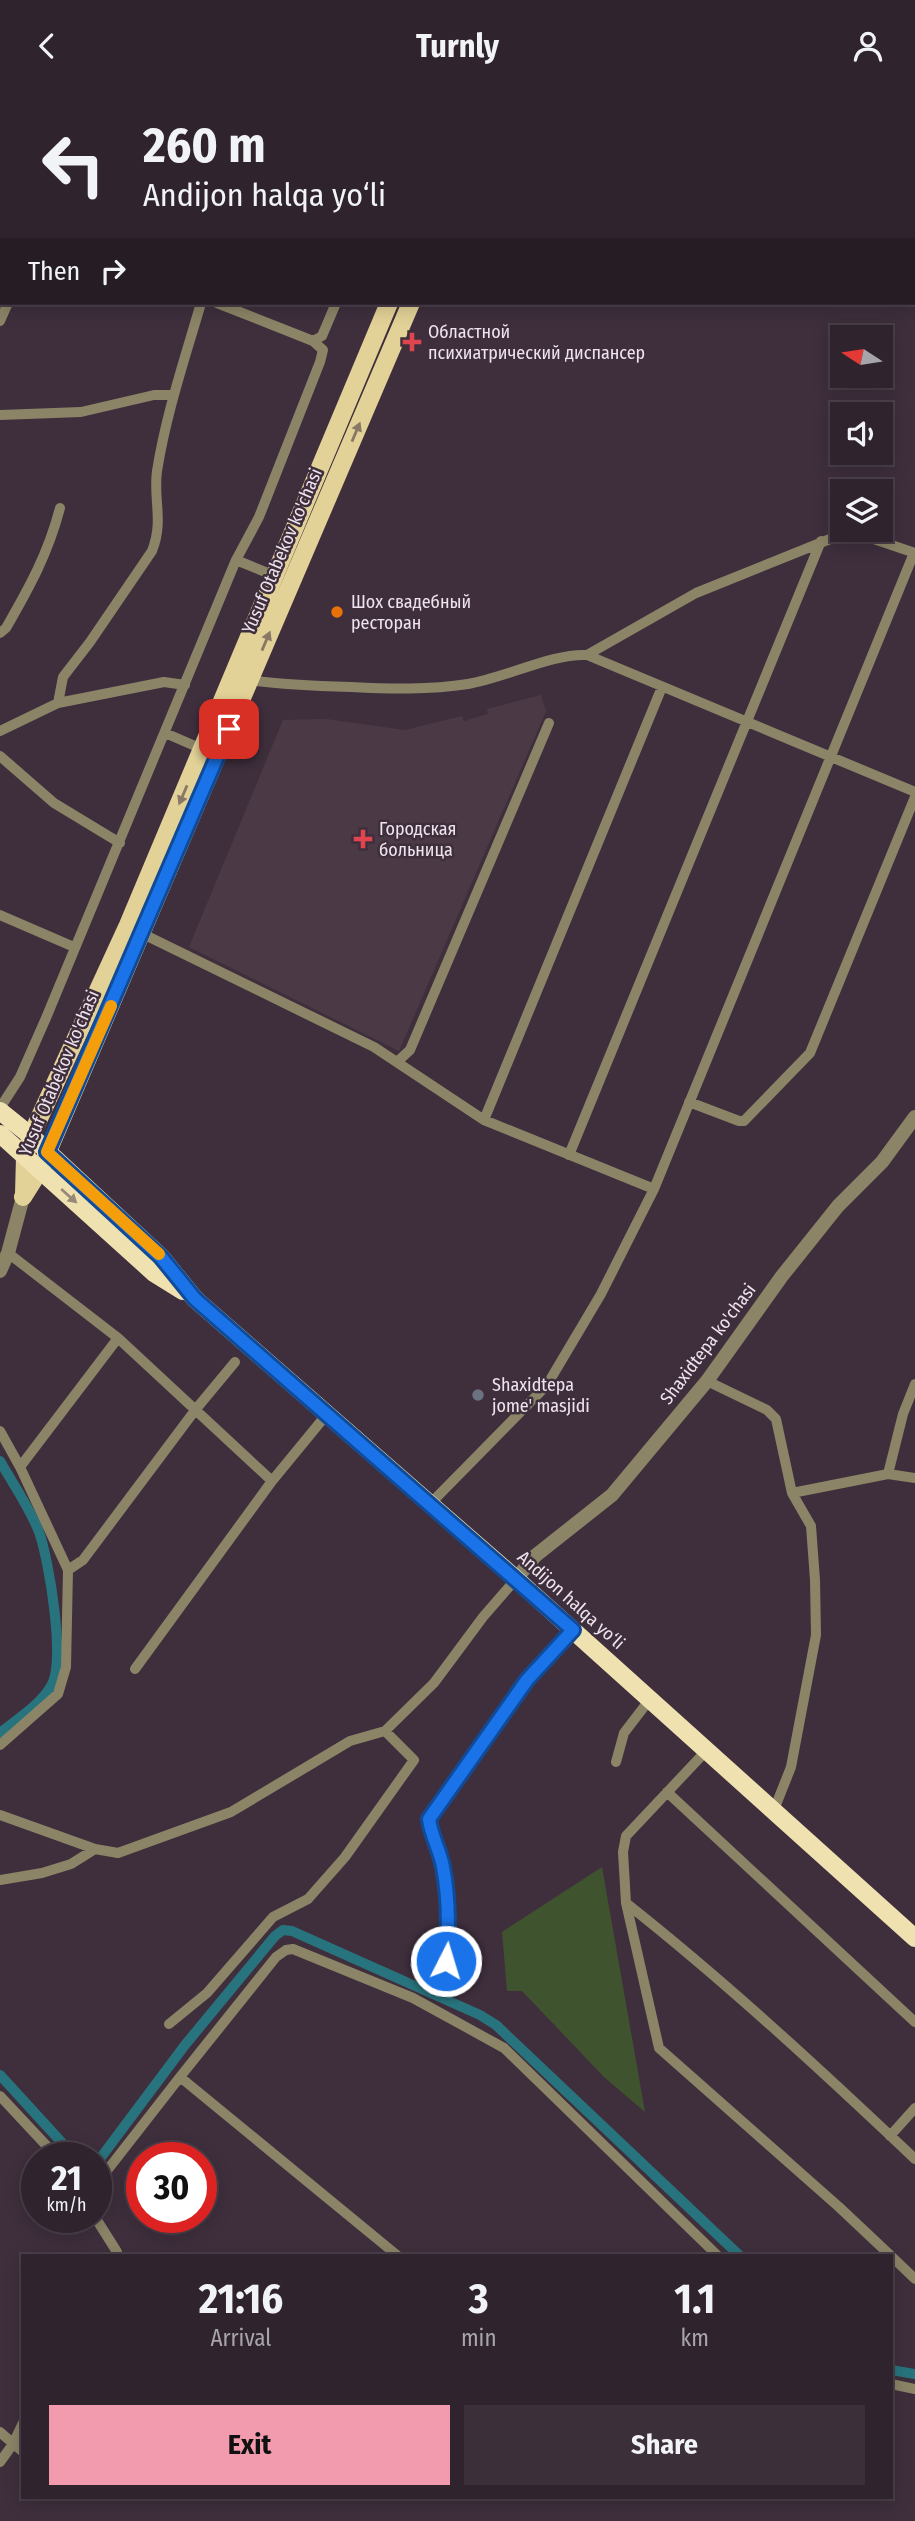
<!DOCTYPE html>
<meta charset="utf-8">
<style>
:root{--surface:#2f232e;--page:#3b2f3a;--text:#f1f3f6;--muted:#a7a4aa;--line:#4a404a;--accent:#f29aae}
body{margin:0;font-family:"Fira Sans Condensed",sans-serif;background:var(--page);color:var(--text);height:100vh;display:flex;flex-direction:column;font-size:26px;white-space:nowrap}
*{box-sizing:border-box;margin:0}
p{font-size:23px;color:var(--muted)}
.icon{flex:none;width:38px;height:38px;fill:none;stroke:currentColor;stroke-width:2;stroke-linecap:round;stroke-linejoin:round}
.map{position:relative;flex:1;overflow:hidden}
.details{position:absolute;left:21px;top:2163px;width:872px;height:245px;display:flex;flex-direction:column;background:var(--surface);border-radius:0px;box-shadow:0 4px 18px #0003,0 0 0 2px var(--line)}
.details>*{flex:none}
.banner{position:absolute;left:0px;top:0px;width:915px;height:214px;box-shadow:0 4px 18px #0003,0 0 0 2px var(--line);background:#2f232e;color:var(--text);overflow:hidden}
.needle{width:46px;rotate:282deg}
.fabs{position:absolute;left:830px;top:234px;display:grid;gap:14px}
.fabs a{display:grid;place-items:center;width:63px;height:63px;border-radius:0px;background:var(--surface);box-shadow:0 4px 18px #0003,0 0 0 2px var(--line);font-size:35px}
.speed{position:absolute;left:21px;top:2051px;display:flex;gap:14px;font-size:35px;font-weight:700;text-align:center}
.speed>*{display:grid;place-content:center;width:91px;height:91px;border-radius:50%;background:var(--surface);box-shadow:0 4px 18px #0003,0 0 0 2px var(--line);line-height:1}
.speed small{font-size:18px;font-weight:400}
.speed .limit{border:10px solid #d22;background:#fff;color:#111}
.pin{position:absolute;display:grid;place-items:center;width:60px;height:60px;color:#fff;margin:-30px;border-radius:14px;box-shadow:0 4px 10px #0006}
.me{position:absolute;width:77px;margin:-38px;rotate:5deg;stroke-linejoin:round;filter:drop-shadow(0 0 5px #0008)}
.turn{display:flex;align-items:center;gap:24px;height:147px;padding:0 28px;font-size:32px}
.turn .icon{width:91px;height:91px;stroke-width:2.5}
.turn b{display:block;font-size:49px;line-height:60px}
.then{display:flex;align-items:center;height:66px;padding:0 28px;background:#0003;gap:14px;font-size:26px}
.eta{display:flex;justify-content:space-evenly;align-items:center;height:119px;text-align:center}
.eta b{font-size:42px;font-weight:700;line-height:49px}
.action{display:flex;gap:14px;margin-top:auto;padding:14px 28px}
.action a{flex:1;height:80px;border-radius:0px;background:var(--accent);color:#111;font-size:28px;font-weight:700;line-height:80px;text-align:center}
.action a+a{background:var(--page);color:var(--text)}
header{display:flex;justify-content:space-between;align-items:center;height:91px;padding:0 28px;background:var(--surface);font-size:32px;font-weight:700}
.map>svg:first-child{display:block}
</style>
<header><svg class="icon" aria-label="back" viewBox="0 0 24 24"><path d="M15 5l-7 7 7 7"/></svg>Turnly<svg class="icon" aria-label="person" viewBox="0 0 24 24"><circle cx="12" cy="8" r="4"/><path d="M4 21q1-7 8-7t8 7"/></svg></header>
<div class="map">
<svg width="915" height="2430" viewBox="0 0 915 2430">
<rect width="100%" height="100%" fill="#3f2f3d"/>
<path fill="#4b3a45" d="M 625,0 L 915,0 L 915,66 L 914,2 Z
M 541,604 L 546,620 L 399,960 L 189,856 L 283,629 L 326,628 L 405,639 L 462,625 L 464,630 L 488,623 L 487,618 Z"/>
<path fill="#40532f" d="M 602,1776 L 645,2021 L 604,1986 L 522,1900 L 507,1900 L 502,1841 Z"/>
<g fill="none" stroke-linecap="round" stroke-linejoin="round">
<path stroke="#28747e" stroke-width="10" d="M 0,1370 C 13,1393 30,1417 39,1441 C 49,1469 66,1570 51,1595 C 40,1614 17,1628 0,1642
M 0,1984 L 76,2067
M 96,2073 L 185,1954 L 275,1845 L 283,1839 L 292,1840 L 480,1924 L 496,1934 L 740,2165
M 891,2279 L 915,2283"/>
<path stroke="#8c8467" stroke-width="10" d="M 19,0 L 24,2
M 296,0 L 301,2
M 97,2 L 98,0
M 426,2 L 426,0
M 0,172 L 2,173
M 0,230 L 8,212
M 313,250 L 322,245 L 336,212
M 0,324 L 81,321 L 154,304 L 173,304
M 236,469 L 275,485
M 0,542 L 6,537 C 29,497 48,463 60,417
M 587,564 L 696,502 L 845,442 L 859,443 L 915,462
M 249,589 C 283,594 317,595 351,596 C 390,598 429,599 468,593 C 505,587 553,562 587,564 L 915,701
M 58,612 L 63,586 L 90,551 L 152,460 C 164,430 153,408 157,380 C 166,323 185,267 201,212
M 0,640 L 58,612 L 164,591 L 185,594
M 165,642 L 202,658
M 0,665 L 54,712 L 120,752
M 0,824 L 74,856
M 143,843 L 374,956 L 484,1029 L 654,1098
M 397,971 L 410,959 L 549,632
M 689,1011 L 739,1030 L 744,1030 L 810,962 L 915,706
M 0,1017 L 20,986 L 46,927 L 236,469 L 259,426 L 320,271 L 323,259 L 313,250 L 217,212
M 484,1029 L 662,596
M 569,1064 L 821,450
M 8,1162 L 118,1247 L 272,1390 L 327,1323
M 707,1290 L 767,1319 L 776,1328 L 792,1402 L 811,1435 L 815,1489 L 816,1544 L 791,1676 L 774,1719
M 915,1293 L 903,1323 L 888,1383 L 915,1387
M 0,1340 L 20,1376 L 68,1479 L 66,1576 L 58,1603 L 0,1654
M 20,1376 L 118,1247
M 792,1402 L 888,1383
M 430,1413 L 547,1294 L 601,1203 L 654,1098 L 914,462
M 68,1479 L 83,1469 L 196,1318 L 235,1271
M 135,1578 L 272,1390
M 707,1659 L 626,1745 L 623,1761 L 626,1812 L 659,1957 L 839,2116 L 891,2165
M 616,1671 L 624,1642 L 650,1608
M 667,1701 L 915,1931
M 0,1724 L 95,1758 L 118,1762 L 231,1721 L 350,1650 L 385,1640 L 434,1592 L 483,1526 L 516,1488
M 0,1789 L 42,1782 L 71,1773 L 95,1758
M 626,1812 C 727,1892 821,1979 915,2068
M 445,1889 C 448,1850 451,1813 443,1775 C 440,1759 431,1745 430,1728 L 527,1589 L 573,1539
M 169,1933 L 207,1902 L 273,1826 L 308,1808 L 345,1766 L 414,1669 L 385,1640
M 180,1986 L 276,1866 L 286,1859 L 293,1858 L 413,1907 L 504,1957 L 718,2165
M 0,2005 L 58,2067
M 890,2045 L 915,2017
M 96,2088 L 102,2086 L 180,1986 L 398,2165
M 95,2126 L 117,2161 L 117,2165
M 891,2165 L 915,2188
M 891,2293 L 915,2298
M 0,2341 L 23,2361
M 0,2371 L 13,2353 L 23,2332"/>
<path stroke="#8c8467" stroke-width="14" d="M 0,1180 L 8,1162 L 23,1106
M 516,1488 L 535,1465 L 612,1404 L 707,1290 L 782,1185 L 838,1115 L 882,1071 L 915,1026"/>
<path stroke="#e3d297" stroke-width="18" d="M 479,2 L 479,0
M 500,2 L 500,0
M 24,1103 L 25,1066 L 31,1045 L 128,834 L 389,212
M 23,1106 L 40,1079 L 411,212"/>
<path stroke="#f0e2b0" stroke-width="18" d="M 0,1020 L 31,1045 L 161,1166 L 195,1208 L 516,1488 L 915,1847
M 0,1043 L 154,1182 L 183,1200"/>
</g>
<defs><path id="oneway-solid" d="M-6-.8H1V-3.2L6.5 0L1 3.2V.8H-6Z" transform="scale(1.75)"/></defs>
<g fill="#897866">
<use href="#oneway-solid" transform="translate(356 341) rotate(-67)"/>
<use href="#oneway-solid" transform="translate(266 550) rotate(-67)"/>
<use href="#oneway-solid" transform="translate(183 704) rotate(113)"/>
</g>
<use fill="#988876" href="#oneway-solid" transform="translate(69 1105) rotate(42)"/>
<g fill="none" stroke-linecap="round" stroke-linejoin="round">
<defs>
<path id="route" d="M 229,638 L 47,1061 L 161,1166 L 195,1208 L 573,1539 L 527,1589 L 429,1728 C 431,1745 440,1759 443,1776 C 449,1807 449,1838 446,1870"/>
</defs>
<use href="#route" stroke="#114b97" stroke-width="18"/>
<use href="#route" stroke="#1a73e8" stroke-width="12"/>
<path stroke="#f59e0b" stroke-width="12" d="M 111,915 L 47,1061 L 159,1163"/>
</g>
<g fill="#e0444e" stroke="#3f2f3d" stroke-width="2.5">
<path d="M408.5 240.5h7v7h7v7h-7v7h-7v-7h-7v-7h7z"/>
<path d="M359.5 737.5h7v7h7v7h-7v7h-7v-7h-7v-7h7z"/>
</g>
<circle fill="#e8710a" stroke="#3f2f3d" stroke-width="2.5" cx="337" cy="521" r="7"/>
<circle fill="#6b7280" stroke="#3f2f3d" stroke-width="2.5" cx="478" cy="1304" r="7"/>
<g text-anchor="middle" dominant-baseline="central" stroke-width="5" stroke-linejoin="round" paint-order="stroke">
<g font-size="18" fill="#efe4ed" stroke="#3f2f3d" text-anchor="start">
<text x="428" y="241">Областной<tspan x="428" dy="21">психиатрический диспансер</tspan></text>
<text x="351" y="511">Шох свадебный<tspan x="351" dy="21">ресторан</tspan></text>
<text x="379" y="738">Городская<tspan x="379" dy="21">больница</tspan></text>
<text x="492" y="1294">Shaxidtepa<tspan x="492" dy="21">jome' masjidi</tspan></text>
</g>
<g font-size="18" fill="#efe4ed" stroke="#3f2f3d">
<text transform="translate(282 460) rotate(-67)">Yusuf Otabekov ko'chasi</text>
<text transform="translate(59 982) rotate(-67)">Yusuf Otabekov ko'chasi</text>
<text transform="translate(708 1253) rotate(-53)">Shaxidtepa ko'chasi</text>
<text transform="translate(571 1509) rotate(42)">Andijon halqa yo‘li</text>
</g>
</g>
</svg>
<div class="fabs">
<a><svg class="needle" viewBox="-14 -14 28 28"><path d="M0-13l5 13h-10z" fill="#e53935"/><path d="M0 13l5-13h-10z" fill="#a7a4aa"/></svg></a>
<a><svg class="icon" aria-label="sound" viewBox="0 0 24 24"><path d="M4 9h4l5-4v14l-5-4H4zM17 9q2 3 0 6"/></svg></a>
<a><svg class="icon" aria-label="layers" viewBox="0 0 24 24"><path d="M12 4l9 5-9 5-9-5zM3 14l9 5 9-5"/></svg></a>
</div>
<div class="speed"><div>21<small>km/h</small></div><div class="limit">30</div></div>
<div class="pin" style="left:229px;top:638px;background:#d93025"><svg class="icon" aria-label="arrive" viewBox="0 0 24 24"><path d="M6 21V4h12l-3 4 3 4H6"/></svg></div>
<svg class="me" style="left:446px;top:1870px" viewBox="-20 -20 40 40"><circle r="17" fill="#1a73e8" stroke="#fff" stroke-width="3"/><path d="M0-11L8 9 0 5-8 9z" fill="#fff"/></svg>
<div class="banner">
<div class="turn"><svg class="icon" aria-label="left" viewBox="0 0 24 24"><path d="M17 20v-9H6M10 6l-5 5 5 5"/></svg><div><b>260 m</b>Andijon halqa yo‘li</div></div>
<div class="then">Then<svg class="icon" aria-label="right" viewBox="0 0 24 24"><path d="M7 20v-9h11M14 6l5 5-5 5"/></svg></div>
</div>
<section class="details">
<div class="eta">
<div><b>21:16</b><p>Arrival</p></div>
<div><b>3</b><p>min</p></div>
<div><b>1.1</b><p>km</p></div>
</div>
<div class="action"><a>Exit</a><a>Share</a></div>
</section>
</div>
